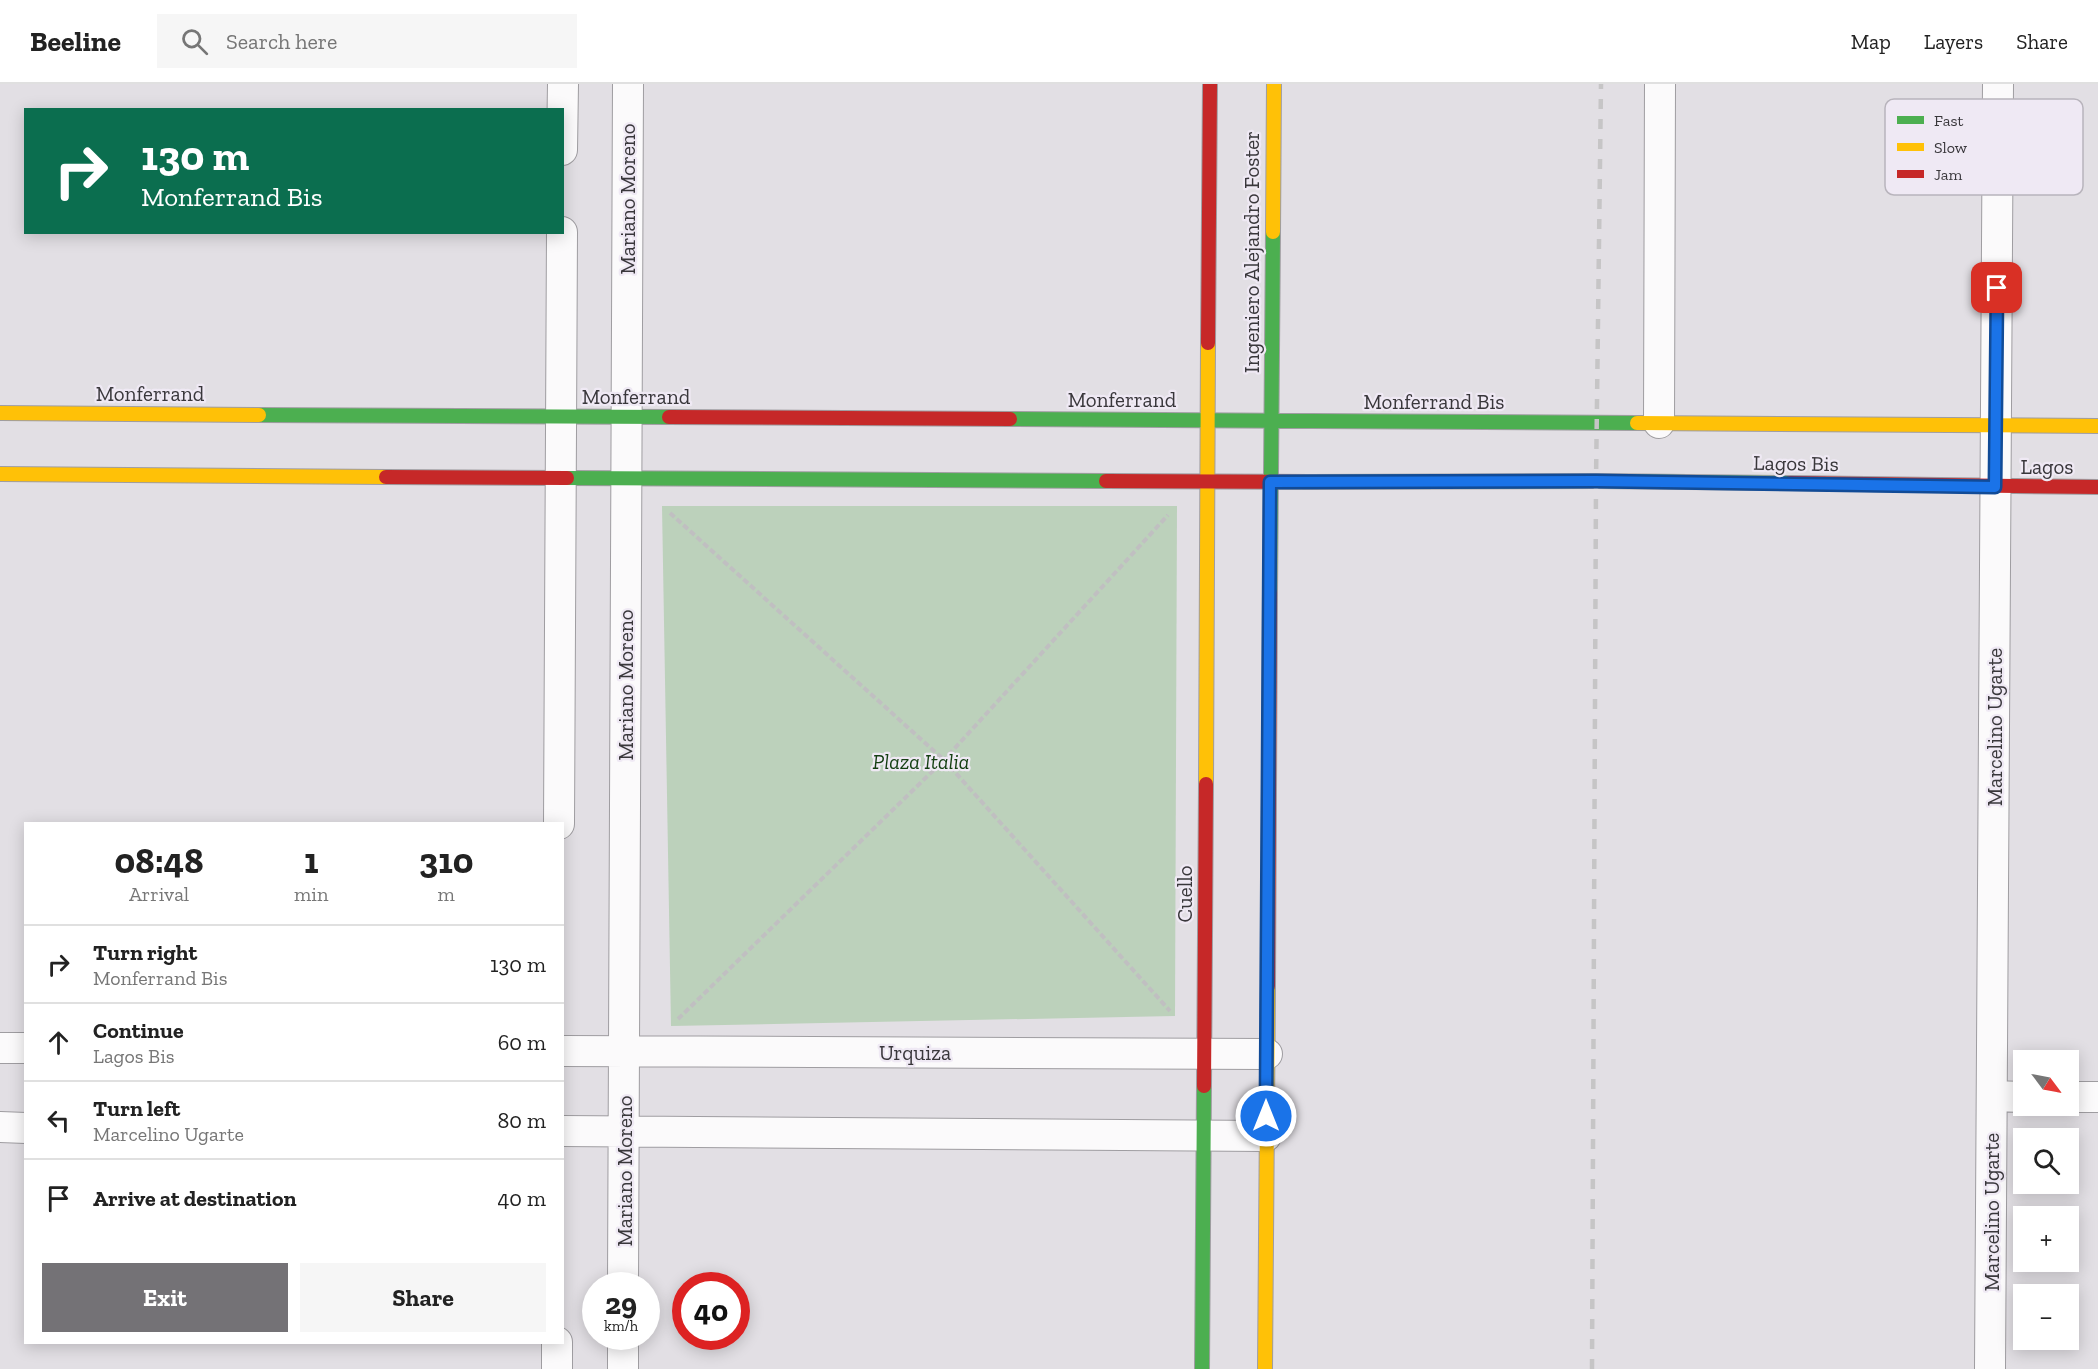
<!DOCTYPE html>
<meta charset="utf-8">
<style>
:root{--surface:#fff;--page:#f6f6f6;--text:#222;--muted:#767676;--line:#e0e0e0;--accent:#747276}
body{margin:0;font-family:"Zilla Slab",serif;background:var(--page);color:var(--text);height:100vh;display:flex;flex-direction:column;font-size:22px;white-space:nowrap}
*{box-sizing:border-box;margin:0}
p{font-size:20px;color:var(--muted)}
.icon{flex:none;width:33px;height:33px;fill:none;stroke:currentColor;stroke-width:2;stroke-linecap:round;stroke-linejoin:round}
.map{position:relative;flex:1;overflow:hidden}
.details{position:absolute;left:24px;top:738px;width:540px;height:522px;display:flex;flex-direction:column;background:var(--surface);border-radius:0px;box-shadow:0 3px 15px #0003}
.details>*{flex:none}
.guide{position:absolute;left:24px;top:24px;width:540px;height:126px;border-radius:0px;box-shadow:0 3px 15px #0003;background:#0b6e4f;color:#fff;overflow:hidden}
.needle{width:39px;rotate:122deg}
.tools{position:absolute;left:2013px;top:966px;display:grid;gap:12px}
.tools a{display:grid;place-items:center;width:66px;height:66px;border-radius:0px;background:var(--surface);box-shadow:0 3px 15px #0003;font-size:30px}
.speed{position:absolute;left:582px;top:1188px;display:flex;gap:12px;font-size:30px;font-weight:700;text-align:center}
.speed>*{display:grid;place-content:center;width:78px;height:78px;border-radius:50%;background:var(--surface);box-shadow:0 3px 15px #0003;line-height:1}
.speed small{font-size:15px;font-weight:400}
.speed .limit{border:9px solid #d22;background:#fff;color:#111}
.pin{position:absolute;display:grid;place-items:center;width:51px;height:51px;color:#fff;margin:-26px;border-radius:12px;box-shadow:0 3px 9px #0006}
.me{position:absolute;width:66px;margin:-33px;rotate:0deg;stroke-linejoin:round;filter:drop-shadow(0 0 4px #0008)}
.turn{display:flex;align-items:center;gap:21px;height:126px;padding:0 18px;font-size:27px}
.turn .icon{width:78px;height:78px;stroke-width:2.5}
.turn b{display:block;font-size:42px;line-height:51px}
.eta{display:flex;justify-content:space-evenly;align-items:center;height:102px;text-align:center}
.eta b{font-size:36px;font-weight:700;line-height:42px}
.button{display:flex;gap:12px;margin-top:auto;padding:12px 18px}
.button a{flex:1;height:69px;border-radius:0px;background:var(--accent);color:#fff;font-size:24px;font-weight:700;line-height:69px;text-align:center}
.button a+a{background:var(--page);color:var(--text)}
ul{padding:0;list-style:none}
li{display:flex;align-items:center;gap:18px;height:78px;padding:0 18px;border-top:2px solid var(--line)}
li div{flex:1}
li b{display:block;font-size:22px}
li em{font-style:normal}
header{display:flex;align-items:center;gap:36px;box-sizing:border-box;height:84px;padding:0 30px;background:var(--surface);border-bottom:2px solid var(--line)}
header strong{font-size:28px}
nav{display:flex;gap:33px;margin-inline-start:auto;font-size:21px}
.search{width:420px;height:54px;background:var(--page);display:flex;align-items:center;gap:15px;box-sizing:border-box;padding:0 21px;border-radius:0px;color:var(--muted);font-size:22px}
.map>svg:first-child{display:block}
</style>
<header>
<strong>Beeline</strong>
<div class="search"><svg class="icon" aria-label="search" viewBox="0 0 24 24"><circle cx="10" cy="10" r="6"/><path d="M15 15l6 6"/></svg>Search here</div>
<nav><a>Map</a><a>Layers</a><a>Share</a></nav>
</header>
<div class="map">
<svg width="2098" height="1285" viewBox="0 0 2098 1285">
<rect width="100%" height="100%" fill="#e2dfe4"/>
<path fill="#bcd1bb" d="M 662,422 L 1177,422 L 1175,932 L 671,942 Z"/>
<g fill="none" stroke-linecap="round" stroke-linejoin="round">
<defs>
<path id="street" d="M 562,66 L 563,0
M 1659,339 L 1660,0
M 559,740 L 562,148
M 0,964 L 26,964
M 562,967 L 1267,970
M 1992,1012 L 2024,1013
M 2068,1013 L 2098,1013
M 0,1043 L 26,1044
M 562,1047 L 1266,1052
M 623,1202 L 628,0
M 557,1285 L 557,1258
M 623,1285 L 623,1252
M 1990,1285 L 1998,0"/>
<path id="fast" d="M 259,331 L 669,333
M 1010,335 L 1637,339
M 567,394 L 1106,397
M 1309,398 L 1596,397 L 1790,399
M 1270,509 L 1273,148
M 1202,1285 L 1204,1002"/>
<path id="slow" d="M 1273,148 L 1274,0
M 0,329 L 259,331
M 1637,339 L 2098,342
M 0,390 L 386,393
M 1206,700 L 1208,259
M 1265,1285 L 1268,902"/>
<path id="jam" d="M 1208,259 L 1210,0
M 669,333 L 1010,335
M 386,393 L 567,394
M 1106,397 L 1309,398
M 1790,399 L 2098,403
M 1268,902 L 1270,509
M 1204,1002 L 1206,700"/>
</defs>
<use href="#street" stroke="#9f9da1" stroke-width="32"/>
<use href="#fast" stroke="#9f9da1" stroke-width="16"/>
<use href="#slow" stroke="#9f9da1" stroke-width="16"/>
<use href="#jam" stroke="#9f9da1" stroke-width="16"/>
<path stroke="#c0bfc1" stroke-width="4" stroke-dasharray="6 3" stroke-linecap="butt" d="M 670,429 L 944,676 L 1170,927
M 678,935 L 944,676 L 1168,431"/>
<use href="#street" stroke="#fbfafb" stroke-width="30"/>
<use href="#fast" stroke="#4caf50" stroke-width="14"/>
<use href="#slow" stroke="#ffc107" stroke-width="14"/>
<use href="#jam" stroke="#c62828" stroke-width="14"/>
<path stroke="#c6c5c6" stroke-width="4.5" stroke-dasharray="10 10" stroke-linecap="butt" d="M 1592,1285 L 1596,397 L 1601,0"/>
</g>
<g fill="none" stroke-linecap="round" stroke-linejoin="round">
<defs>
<path id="route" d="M 1266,1032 L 1270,398 L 1596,397 L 1995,403 L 1997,204"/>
</defs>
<use href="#route" stroke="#114b97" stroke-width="15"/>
<use href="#route" stroke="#1a73e8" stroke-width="10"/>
</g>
<g text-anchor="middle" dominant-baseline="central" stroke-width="4.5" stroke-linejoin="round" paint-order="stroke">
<g font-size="21" fill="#39373b" stroke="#efe9f4">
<text transform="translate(627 115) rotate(-90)">Mariano Moreno</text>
<text transform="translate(1251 168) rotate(-90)">Ingeniero Alejandro Foster</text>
<text x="150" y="309">Monferrand</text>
<text x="636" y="312">Monferrand</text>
<text x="1122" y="315">Monferrand</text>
<text x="1434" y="317">Monferrand Bis</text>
<text transform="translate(1796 379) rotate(1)">Lagos Bis</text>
<text x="2047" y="382">Lagos</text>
<text transform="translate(625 601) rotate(-90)">Mariano Moreno</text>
<text transform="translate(1994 643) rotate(-90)">Marcelino Ugarte</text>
<text transform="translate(1184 810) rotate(-90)">Cuello</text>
<text x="915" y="968">Urquiza</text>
<text transform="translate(624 1087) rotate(-90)">Mariano Moreno</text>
<text transform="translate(1991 1128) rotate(-90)">Marcelino Ugarte</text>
</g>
<g font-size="21" font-style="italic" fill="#143f12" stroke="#efe9f4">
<text x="921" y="677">Plaza Italia</text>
</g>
</g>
<rect x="1885" y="15" width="198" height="96" rx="9" fill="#efe9f4" stroke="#b8b4bc" stroke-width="1.5"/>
<rect x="1897" y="32" width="27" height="8" fill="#4caf50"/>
<rect x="1897" y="59" width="27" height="8" fill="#ffc107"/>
<rect x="1897" y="86" width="27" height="8" fill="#c62828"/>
<g font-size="16" fill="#39373b">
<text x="1934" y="42">Fast</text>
<text x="1934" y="69">Slow</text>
<text x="1934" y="96">Jam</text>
</g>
</svg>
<div class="tools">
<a><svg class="needle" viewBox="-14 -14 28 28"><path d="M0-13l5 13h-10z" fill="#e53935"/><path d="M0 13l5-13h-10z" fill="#767676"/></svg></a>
<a><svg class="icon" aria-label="search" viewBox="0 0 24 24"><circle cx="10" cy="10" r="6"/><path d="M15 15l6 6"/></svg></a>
<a>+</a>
<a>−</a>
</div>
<div class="speed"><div>29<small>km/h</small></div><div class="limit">40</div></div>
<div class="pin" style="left:1997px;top:204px;background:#d93025"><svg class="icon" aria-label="arrive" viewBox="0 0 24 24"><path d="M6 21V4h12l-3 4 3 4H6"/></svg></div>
<svg class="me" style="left:1266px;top:1032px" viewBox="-20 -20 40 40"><circle r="17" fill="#1a73e8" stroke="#fff" stroke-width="3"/><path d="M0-11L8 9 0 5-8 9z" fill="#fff"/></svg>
<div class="guide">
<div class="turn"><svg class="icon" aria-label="right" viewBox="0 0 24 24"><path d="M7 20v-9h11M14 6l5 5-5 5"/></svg><div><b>130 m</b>Monferrand Bis</div></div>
</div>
<section class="details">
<div class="eta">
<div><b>08:48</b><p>Arrival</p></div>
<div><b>1</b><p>min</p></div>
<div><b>310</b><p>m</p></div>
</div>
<ul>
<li><svg class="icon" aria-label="right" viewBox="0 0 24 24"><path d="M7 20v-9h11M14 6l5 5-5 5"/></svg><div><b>Turn right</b><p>Monferrand Bis</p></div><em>130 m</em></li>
<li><svg class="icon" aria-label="ahead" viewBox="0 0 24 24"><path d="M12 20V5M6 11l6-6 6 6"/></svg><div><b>Continue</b><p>Lagos Bis</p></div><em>60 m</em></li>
<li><svg class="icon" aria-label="left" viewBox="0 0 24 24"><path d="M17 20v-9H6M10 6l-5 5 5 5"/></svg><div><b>Turn left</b><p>Marcelino Ugarte</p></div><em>80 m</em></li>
<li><svg class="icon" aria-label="arrive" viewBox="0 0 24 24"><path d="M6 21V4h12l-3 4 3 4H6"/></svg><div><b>Arrive at destination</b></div><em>40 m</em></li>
</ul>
<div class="button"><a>Exit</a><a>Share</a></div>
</section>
</div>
